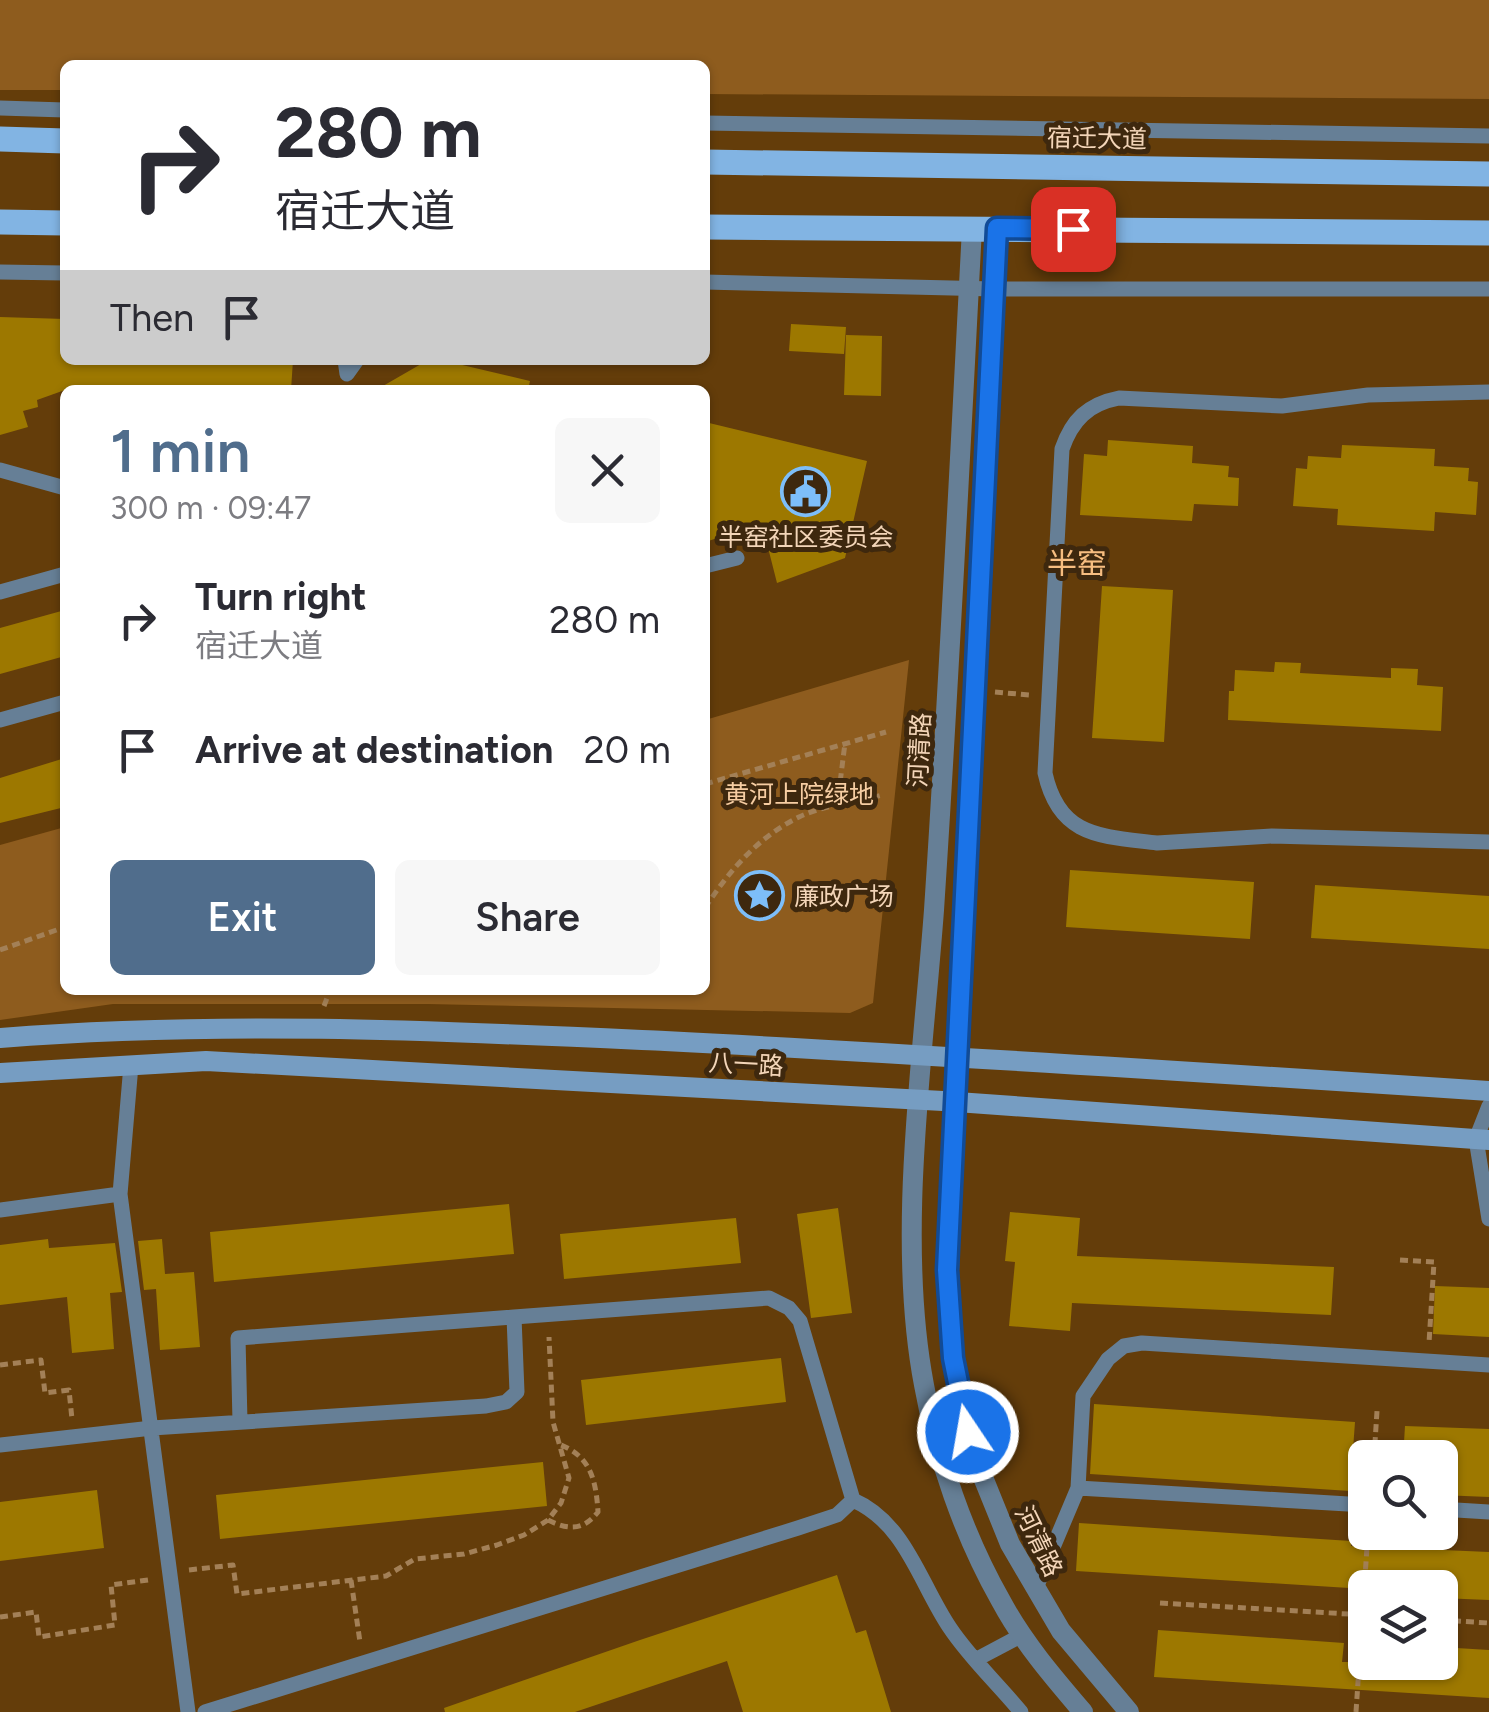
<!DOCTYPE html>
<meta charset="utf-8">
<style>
:root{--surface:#fff;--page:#f7f7f7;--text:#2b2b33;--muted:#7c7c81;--accent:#506d8c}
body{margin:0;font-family:Figtree,"Noto Sans SC",sans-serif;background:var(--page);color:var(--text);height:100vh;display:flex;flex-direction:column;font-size:38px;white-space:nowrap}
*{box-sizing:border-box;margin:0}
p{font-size:32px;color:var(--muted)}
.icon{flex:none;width:55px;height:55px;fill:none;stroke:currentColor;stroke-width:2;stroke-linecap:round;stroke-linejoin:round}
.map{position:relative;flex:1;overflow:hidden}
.panel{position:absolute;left:60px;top:385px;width:650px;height:610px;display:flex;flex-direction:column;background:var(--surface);border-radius:15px;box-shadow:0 2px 8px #0004}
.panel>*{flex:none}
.guide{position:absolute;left:60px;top:60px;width:650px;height:305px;border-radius:15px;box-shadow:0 2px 8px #0004;background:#fff;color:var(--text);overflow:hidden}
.controls{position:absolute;left:1348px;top:1440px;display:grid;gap:20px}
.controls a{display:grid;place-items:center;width:110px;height:110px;border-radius:15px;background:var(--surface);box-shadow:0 2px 8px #0004;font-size:50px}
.pin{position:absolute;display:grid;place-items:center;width:85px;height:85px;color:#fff;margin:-42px;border-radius:20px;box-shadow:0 5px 15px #0006}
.me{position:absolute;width:110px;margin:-55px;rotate:348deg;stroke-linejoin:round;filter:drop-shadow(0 0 8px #0008)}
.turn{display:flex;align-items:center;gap:35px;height:210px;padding:0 50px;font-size:45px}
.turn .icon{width:130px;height:130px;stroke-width:2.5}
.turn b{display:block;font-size:70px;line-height:85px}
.then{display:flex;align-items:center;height:95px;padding:0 50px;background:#0003;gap:20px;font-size:38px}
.round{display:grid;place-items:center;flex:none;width:105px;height:105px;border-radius:15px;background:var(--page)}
.overview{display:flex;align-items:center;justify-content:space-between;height:170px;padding:0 50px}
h1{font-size:60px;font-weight:600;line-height:75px;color:var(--accent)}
.cta{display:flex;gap:20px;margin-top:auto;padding:20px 50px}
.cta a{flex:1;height:115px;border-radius:15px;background:var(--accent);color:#fff;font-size:40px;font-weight:600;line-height:115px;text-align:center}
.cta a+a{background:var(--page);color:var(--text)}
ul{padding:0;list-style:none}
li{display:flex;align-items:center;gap:30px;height:130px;padding:0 50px}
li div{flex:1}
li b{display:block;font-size:38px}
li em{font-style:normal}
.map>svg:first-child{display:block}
</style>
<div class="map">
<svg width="1489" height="1712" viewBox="0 0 1489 1712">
<rect width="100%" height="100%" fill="#643d0a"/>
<path fill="#8e5c1e" d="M 0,0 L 1489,0 L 1489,99 L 705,94 L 705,65 L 65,65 L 65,90 L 0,90 Z
M 909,660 L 873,1003 L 850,1013 L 428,1004 L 113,1004 L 0,1020 L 0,845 L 65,827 L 65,990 L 705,990 L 705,720 Z"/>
<path fill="#9d7800" d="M 0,317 L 65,319 L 65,360 L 293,360 L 291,390 L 65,390 L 37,400 L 38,407 L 23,411 L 28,427 L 0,435 Z
M 791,324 L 846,327 L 844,354 L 789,351 Z
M 846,335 L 882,336 L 881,396 L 844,395 Z
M 428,360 L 441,360 L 530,381 L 528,390 L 376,390 Z
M 705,422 L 867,461 L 845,558 L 777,583 L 762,524 L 705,542 Z
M 1108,440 L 1193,446 L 1192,463 L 1229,466 L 1228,477 L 1239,478 L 1238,506 L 1194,504 L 1192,521 L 1080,515 L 1084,454 L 1107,456 Z
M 1342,445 L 1435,449 L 1434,466 L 1469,468 L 1468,481 L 1478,482 L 1476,515 L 1435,512 L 1434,531 L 1337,525 L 1338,509 L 1293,506 L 1296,468 L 1307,469 L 1308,456 L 1341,458 Z
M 1102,586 L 1173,590 L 1164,742 L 1092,738 Z
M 65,610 L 65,656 L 0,674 L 0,628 Z
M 1275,662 L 1301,663 L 1300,673 L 1391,678 L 1391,668 L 1418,669 L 1417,685 L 1443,687 L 1441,731 L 1228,720 L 1229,691 L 1234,691 L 1235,670 L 1274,672 Z
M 65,758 L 65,807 L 0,823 L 0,778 Z
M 1070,870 L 1254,882 L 1250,939 L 1066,927 Z
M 1315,885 L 1489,896 L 1489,949 L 1311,938 Z
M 509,1204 L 514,1254 L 214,1282 L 210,1232 Z
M 838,1208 L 852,1313 L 811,1318 L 797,1214 Z
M 1010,1212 L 1080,1218 L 1077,1256 L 1334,1267 L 1331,1315 L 1072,1303 L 1070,1331 L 1009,1326 L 1015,1262 L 1005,1261 Z
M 736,1218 L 741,1263 L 564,1279 L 560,1234 Z
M 48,1239 L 49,1248 L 115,1243 L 122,1292 L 110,1293 L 114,1349 L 72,1353 L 67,1297 L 0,1305 L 0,1245 Z
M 162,1239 L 165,1274 L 194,1272 L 200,1347 L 160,1350 L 156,1289 L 144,1290 L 138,1241 Z
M 1435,1286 L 1489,1288 L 1489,1337 L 1433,1334 Z
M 781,1358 L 786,1402 L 586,1425 L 581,1380 Z
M 1094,1404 L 1355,1422 L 1350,1491 L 1090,1474 Z
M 1405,1426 L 1489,1429 L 1489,1497 L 1440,1495 L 1440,1458 L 1403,1458 Z
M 543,1462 L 547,1506 L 220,1539 L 216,1495 Z
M 97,1490 L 104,1548 L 0,1561 L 0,1502 Z
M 1079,1523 L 1351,1541 L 1351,1546 L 1489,1552 L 1489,1600 L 1440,1598 L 1440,1588 L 1349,1588 L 1076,1571 Z
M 837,1575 L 856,1633 L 866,1630 L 891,1712 L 743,1712 L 727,1661 L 575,1712 L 445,1712 L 444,1708 L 640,1640 Z
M 1158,1630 L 1344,1643 L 1342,1662 L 1440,1662 L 1440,1647 L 1489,1650 L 1489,1698 L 1154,1677 Z"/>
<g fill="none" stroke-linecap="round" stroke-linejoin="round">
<path stroke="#a38057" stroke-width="5" stroke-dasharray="8 5" stroke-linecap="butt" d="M 995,692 L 1029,695
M 705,784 L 886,732
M 837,807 L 845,743
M 705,908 C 729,871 758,837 799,817 C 824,805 856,802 882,795
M 0,950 L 65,927
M 324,1006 L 330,990
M 1400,1260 L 1434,1262 L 1429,1343
M 0,1365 L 41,1360 L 45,1393 L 69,1390 L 72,1419
M 1374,1458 L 1377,1411
M 548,1520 C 568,1530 583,1531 598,1512 C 596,1479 590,1455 558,1444
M 189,1570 L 233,1565 L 237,1594 L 386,1576 L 415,1559 L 464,1554 L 497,1545 L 524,1535 L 548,1520 L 561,1503 L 569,1478 L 553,1422 L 549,1337
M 351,1580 L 360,1642
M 1160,1603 L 1365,1615
M 0,1617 L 36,1612 L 39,1637 L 115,1625 L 111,1585 L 148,1580
M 1440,1620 L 1489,1623
M 1356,1712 L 1368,1532"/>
<path stroke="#667f96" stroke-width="15" d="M 0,108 L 65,110
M 705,123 L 1489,136
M 0,272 L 65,273
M 705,282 L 994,289 L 1489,289
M 345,360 L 347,374 L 357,360
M 1489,392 L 1368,395 L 1282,406 L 1119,398 C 1088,404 1072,420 1062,449 L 1045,773 C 1059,837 1100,836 1157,843 L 1272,836 L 1489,842
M 0,470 L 65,488
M 705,566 L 737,558
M 0,592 L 65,574
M 0,720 L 65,702
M 131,1065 L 120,1194 L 188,1712
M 1489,1106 L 1476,1139 L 1489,1219
M 0,1210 L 120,1194
M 240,1422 L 238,1338 L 514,1317
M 0,1445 L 152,1428 L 486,1406 L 506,1402 L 517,1392 L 514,1317 L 769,1298 L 789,1308 L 800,1321 L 853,1500 C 906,1523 920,1584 950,1628 C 970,1658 998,1684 1021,1712
M 1078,1488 L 1365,1505
M 1440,1509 L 1489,1512
M 1035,1590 L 1078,1488 L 1083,1396 L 1108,1359 L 1124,1346 L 1142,1343 L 1489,1365
M 977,1659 L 1022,1635
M 205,1712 L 798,1528 L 837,1515 L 853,1500"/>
<path stroke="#667f96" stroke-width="20" d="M 972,228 C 960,456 949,683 934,910 C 923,1060 896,1238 924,1385 C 937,1458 964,1536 1001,1601 C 1023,1642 1053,1677 1083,1712
M 997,228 L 954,1102 L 948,1305 L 953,1358 L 974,1455 L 1010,1544 L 1061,1631 L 1129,1712"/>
<path stroke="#769dc2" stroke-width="20" d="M 0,1038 C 222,1020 443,1031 665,1041 C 940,1055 1215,1073 1489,1091
M 0,1073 L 206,1061 L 943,1101 L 1489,1140"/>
<path stroke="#82b4e3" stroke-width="25" d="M 0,139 L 65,141
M 705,162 L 1489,174
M 0,222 L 65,223
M 705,227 L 1489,233"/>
</g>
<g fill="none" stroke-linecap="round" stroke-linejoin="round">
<defs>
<path id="route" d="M 968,1432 L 953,1358 L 947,1270 L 997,228 L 1073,229"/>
</defs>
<use href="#route" stroke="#114b97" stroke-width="25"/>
<use href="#route" stroke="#1a73e8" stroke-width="18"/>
</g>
<defs>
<symbol id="civic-ring" viewBox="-11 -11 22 22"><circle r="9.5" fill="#3e280e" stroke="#7dbef9" stroke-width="1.5"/><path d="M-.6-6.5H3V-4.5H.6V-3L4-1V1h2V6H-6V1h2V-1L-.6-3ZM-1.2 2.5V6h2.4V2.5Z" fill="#7dbef9"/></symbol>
<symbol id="sight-ring" viewBox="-11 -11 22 22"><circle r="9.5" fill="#3e280e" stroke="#7dbef9" stroke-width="1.5"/><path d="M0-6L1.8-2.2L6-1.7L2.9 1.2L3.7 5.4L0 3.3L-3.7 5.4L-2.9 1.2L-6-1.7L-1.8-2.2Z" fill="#7dbef9"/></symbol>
</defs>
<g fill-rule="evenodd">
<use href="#civic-ring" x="778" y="464" width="55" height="55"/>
<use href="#sight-ring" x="732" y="868" width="55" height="55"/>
</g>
<g text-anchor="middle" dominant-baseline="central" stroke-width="10" stroke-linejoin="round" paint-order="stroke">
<g font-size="25" fill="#f3d5b8" stroke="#3e280e">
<text transform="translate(1097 138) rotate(1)">宿迁大道</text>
<text transform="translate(919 750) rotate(-87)">河清路</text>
<text transform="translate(746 1064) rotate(3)">八一路</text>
<text transform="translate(1039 1541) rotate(64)">河清路</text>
</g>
<g font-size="25" fill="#f3d5b8" stroke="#3e280e">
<text x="806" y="537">半窑社区委员会</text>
<text x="794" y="896" text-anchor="start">廉政广场</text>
</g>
<g font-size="25" fill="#f6cda2" stroke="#3e280e">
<text x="799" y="794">黄河上院绿地</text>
</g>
<g font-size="30" fill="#f7bd80" stroke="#3e280e">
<text x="1077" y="563">半窑</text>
</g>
</g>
</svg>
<div class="controls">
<a><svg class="icon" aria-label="search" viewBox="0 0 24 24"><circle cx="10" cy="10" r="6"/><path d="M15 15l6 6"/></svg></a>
<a><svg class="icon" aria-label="layers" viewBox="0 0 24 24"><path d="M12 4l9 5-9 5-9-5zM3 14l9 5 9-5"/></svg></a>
</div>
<div class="pin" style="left:1073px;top:229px;background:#d93025"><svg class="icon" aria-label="arrive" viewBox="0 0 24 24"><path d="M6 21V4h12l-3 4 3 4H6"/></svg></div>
<svg class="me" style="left:968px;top:1432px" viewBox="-20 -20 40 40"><circle r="17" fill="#1a73e8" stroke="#fff" stroke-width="3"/><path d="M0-11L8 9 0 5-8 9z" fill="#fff"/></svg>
<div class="guide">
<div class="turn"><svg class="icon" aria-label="right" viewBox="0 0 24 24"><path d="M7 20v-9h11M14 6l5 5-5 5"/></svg><div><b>280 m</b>宿迁大道</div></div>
<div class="then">Then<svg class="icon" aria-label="arrive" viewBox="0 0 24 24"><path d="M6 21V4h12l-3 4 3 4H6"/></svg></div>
</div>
<section class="panel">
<div class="overview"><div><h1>1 min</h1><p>300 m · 09:47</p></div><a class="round"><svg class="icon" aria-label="close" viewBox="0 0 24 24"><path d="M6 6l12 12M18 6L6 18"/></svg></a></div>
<ul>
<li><svg class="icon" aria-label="right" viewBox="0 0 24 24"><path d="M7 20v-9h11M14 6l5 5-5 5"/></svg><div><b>Turn right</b><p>宿迁大道</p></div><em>280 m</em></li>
<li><svg class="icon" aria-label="arrive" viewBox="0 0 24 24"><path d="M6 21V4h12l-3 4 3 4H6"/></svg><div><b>Arrive at destination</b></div><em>20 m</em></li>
</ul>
<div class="cta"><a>Exit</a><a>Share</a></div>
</section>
</div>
